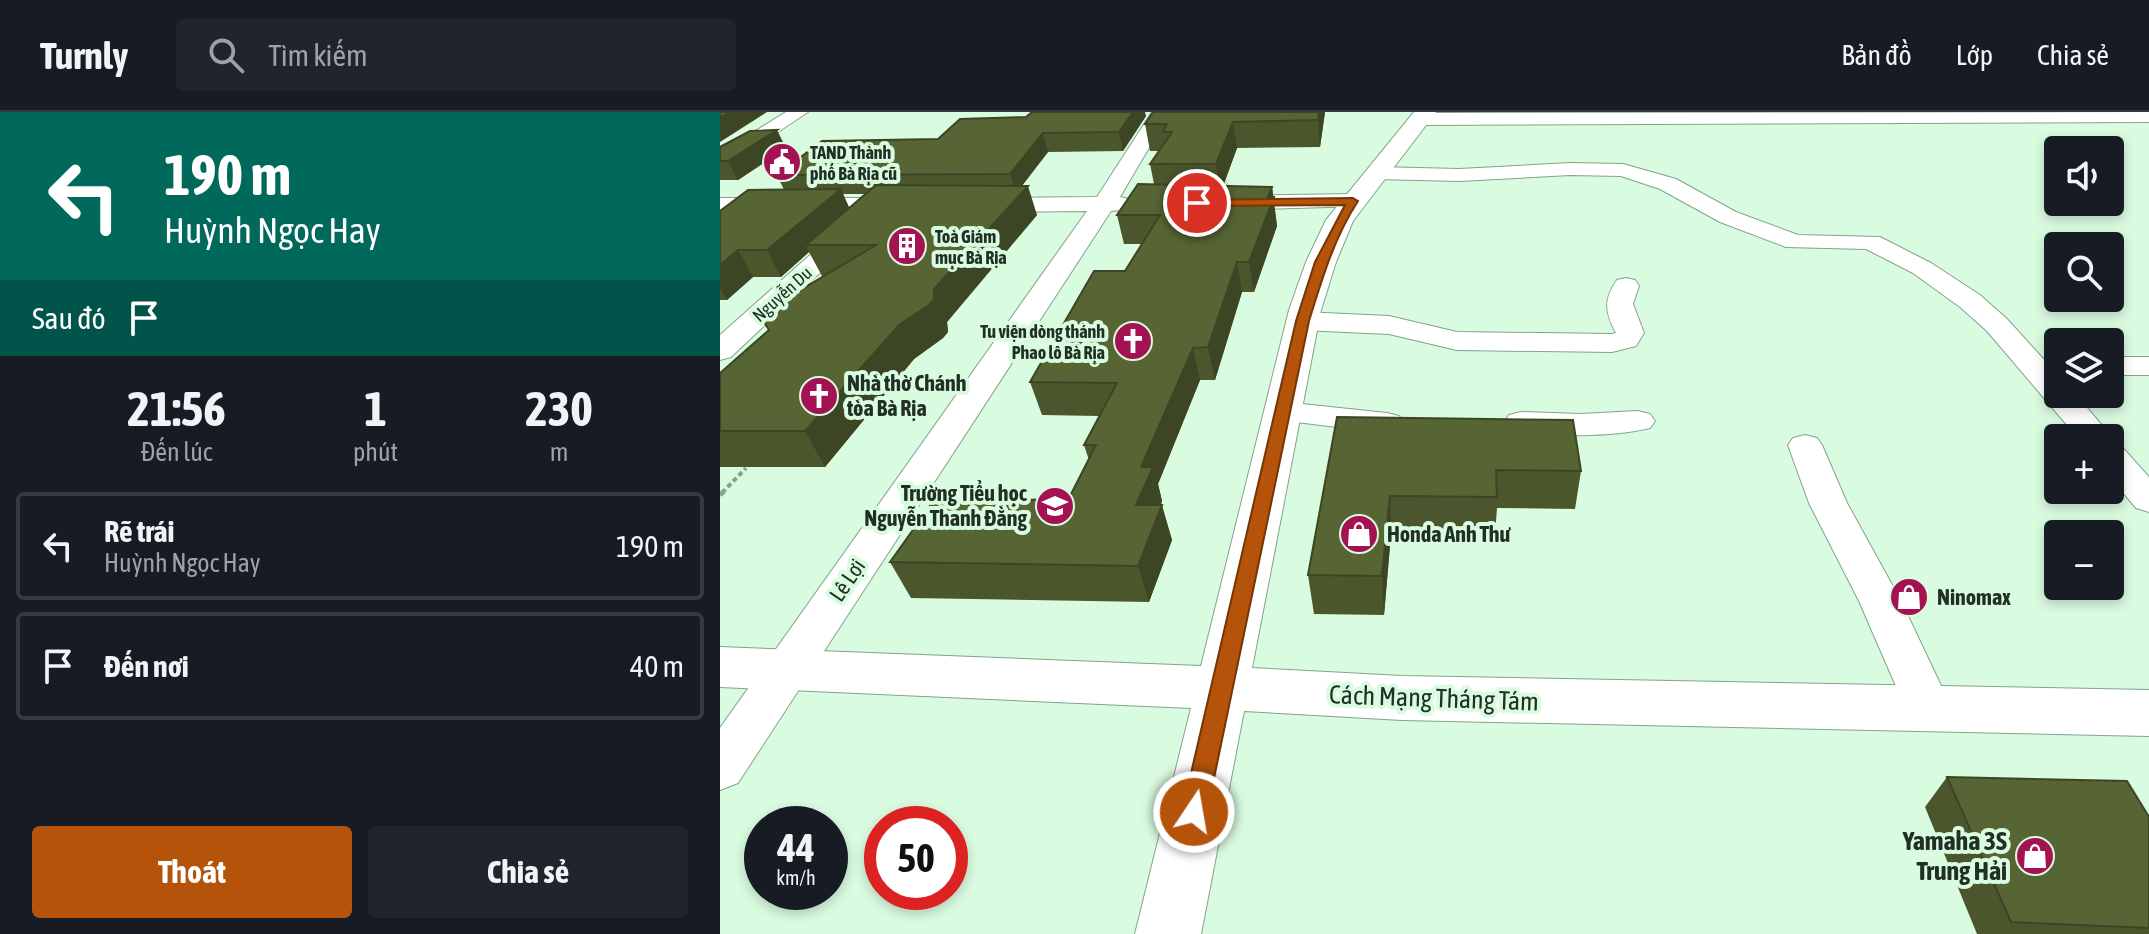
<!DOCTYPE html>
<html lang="vi">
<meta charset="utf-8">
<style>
:root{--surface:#171b24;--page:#20242c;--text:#f1f3f6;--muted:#9ea1a6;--line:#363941;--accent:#b45309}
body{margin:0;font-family:"Asap Condensed",sans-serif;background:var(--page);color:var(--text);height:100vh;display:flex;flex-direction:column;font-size:30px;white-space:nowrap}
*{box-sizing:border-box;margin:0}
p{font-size:26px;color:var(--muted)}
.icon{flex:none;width:44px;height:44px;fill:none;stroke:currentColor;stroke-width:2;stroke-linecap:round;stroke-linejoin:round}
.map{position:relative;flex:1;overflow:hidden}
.panel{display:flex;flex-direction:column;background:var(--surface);width:720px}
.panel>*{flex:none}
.top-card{background:#00695c;color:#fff;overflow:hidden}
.buttons{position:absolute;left:1324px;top:24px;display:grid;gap:16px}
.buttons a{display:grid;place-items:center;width:80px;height:80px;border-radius:8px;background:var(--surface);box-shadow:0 4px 12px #0003;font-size:40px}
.speed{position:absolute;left:24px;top:694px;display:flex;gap:16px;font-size:40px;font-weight:700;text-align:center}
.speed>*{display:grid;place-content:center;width:104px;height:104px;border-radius:50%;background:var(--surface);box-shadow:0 4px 12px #0003;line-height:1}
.speed small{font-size:20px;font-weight:400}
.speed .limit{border:12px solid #d22;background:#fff;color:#111}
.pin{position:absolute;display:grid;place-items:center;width:68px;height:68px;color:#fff;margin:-34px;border:4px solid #fff;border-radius:50%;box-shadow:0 2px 8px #0007}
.me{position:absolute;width:88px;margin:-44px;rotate:12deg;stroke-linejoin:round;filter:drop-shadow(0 0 6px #0008)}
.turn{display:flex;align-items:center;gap:28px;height:168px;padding:0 32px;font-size:36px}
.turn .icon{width:104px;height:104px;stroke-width:2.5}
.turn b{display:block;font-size:56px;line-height:68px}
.then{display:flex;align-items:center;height:76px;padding:0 32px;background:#0003;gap:16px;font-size:30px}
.eta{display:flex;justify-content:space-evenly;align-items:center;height:136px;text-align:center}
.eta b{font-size:48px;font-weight:700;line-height:56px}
.cta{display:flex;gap:16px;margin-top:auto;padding:16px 32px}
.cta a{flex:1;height:92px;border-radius:8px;background:var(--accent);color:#fff;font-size:32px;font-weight:700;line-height:92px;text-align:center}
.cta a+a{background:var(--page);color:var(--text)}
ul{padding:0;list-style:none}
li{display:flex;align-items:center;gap:24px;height:108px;margin:0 16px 12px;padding:0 16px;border:4px solid var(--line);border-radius:8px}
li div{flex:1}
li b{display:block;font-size:30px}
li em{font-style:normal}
header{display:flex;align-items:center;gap:48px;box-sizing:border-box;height:112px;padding:0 40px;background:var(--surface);border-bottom:2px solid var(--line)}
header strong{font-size:38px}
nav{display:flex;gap:44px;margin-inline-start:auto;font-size:28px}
.search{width:560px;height:72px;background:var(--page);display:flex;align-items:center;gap:20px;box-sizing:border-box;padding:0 28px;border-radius:8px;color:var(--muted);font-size:30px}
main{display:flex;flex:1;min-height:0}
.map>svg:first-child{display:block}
</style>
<header>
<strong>Turnly</strong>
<div class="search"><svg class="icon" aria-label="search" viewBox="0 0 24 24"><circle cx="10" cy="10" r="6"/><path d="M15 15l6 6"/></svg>Tìm kiếm</div>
<nav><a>Bản đồ</a><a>Lớp</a><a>Chia sẻ</a></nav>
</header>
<main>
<section class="panel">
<div class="top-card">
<div class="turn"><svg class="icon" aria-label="left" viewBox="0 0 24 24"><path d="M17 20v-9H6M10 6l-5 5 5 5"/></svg><div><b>190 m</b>Huỳnh Ngọc Hay</div></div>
<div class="then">Sau đó<svg class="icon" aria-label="arrive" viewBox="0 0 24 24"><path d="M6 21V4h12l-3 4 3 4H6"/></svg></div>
</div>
<div class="eta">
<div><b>21:56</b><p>Đến lúc</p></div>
<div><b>1</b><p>phút</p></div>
<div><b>230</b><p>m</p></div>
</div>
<ul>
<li><svg class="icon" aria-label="left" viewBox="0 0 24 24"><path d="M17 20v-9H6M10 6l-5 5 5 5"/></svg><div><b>Rẽ trái</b><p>Huỳnh Ngọc Hay</p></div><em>190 m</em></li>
<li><svg class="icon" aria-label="arrive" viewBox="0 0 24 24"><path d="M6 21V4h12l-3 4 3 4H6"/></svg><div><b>Đến nơi</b></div><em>40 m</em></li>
</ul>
<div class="cta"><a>Thoát</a><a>Chia sẻ</a></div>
</section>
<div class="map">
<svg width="1429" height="822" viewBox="0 0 1429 822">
<rect width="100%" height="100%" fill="#d9fbe0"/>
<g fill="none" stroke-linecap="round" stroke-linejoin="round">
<defs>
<path id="minor" d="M 66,0 L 88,0 L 7,54 L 0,56 L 0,41 Z
M 432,0 L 450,0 L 400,85 L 410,87 L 413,92 L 410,97 L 391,99 L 18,671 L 0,678 L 0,616 L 367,99 L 263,100 L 255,98 L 252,93 L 255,88 L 263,86 L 377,85 Z
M 1429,0 L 1429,10 L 701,13 L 692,7 L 701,1 Z
M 850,51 L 903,52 L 956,67 L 1016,100 L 1078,123 L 1160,125 L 1211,151 L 1260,183 L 1287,207 L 1338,263 L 1338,282 L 1355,282 L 1393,326 L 1390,330 L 1390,326 L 1358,326 L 1267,219 L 1240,195 L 1193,161 L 1146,137 L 1066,135 L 1000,110 L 940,77 L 901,64 L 850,63 L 739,69 L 656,67 L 645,61 L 656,55 L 739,57 Z
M 633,82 L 641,84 L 644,89 L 641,94 L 503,98 L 495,96 L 492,91 L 495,86 L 503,84 Z
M 0,86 L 186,86 L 194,88 L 197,93 L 194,98 L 186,100 L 0,100 Z
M 134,109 L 142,111 L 146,116 L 142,121 L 11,245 L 0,248 L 0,223 L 126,111 Z
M 906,166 L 915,168 L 919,174 L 913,192 L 924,221 L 916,234 L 892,240 L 737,238 L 669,222 L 582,218 L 572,215 L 568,209 L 572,203 L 582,200 L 669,204 L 737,220 L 892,222 L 896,221 C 885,200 883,188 897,168 Z
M 1390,245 L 1429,245 L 1429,263 L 1390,263 Z
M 563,290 L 667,301 L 679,304 L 684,311 L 679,318 L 667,321 L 551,307 L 547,300 L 551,293 Z
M 918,299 L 930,302 L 935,309 L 930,316 C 892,325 827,326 789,317 L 784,310 L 789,303 L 801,300 L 860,302 Z
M 1085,323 L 1097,326 L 1102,333 L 1127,391 L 1181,489 L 1232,597 L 1226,611 L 1209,616 L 1192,611 L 1186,597 L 1139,489 L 1089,391 L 1068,333 L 1073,326 Z
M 1390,332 L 1402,335 L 1429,365 L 1429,400 L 1416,396 L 1390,365 Z"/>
<path id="major" d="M 694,0 L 716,0 L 633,109 L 616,150 L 601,198 L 532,556 L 682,564 L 1429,578 L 1429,624 L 682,608 L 524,599 L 481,822 L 415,822 L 471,596 L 0,575 L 0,535 L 481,554 L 569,198 L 586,150 L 606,108 Z"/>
</defs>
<use href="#minor" stroke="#83a38b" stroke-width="2"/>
<use href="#major" stroke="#83a38b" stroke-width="2"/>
<path stroke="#89a28e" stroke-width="4" stroke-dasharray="5 3" stroke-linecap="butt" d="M 2,381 L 26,356"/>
<path stroke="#89a28e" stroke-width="5" stroke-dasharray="6 4" stroke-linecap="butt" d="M 0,383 L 4,379"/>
<use href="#minor" fill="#fff" fill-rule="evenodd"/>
<use href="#major" fill="#fff" fill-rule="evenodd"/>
</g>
<path fill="#4b562d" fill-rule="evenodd" d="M 605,0 L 600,35 L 517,36 L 503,74 L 552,75 L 557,114 L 534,180 L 522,180 L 495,268 L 480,268 L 438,372 L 442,389 L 441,393 L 452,428 L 429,490 L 191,486 L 170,450 L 348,388 L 369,348 L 364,333 L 379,304 L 322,303 L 310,270 L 405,159 L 422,132 L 404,132 L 397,103 L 434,72 L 430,52 L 440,39 L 430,39 L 425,12 Z
M 426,4 L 403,39 L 328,40 L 302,74 L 317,103 L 227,210 L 228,220 L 223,226 L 194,247 L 105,355 L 0,355 L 0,261 L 49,219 L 103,164 L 102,164 L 89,140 L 61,165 L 33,165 L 7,188 L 0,188 L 0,99 L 64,78 L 57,63 L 218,27 ZM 123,82 L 145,82 L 129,96 Z
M 0,35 L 66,36 L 18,68 L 0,68 Z
M 617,305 L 861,359 L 855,397 L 777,396 L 775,423 L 671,422 L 664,503 L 594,502 L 588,463 Z
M 1227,665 L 1429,705 L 1429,822 L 1257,822 L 1205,695 Z"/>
<path fill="#3d4624" d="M 10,0 L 47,0 L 0,30 L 0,6 Z
M 413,0 L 425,0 L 426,4 L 403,39 L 399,20 Z
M 599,0 L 605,0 L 600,35 L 598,8 Z
M 513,10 L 517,36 L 501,80 L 496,52 Z
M 57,18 L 66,36 L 18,68 L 8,49 Z
M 323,21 L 328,40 L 296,81 L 290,62 Z
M 308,74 L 317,103 L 227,210 L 228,220 L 223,226 L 194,247 L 105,355 L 85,319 L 179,213 Z
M 552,75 L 557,114 L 534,180 L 529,150 Z
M 121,77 L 132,102 L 86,133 L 89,140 L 61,165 L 47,138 Z
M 18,138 L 33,165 L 7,188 L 0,176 L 0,153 Z
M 517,150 L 522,180 L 495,268 L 488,235 Z
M 473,236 L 480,268 L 438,372 L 442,389 L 427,428 L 416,393 L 421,355 Z
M 670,384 L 671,422 L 664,503 L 662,464 Z
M 442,393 L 452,428 L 429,490 L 418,454 Z"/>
<path fill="#576434" stroke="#3d4624" stroke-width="2" d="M 0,0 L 10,0 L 0,6 Z
M 312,0 L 413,0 L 399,20 L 323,21 L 290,62 L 57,63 L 102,29 L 218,27 L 240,7 L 306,5 Z
M 433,0 L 599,0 L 598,8 L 513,10 L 496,52 L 430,52 L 452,20 L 443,20 L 447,12 L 425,12 Z
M 57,18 L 8,49 L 0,49 L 0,35 L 30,19 Z
M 418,72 L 552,75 L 548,85 L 554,85 L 529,150 L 517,150 L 488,235 L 473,236 L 421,355 L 433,355 L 416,393 L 442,393 L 418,454 L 170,450 L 215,387 L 348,388 L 376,333 L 364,333 L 397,271 L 310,270 L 374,159 L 405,159 L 440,103 L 397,103 Z
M 156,73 L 308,74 L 214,177 L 214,187 L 209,193 L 179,213 L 85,319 L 0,319 L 0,261 L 49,218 L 44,210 L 57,192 L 156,133 L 86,133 Z
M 121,77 L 47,138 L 18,138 L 0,153 L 0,99 L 28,78 Z
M 617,305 L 853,308 L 861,359 L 776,358 L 777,385 L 670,384 L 662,464 L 588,463 Z
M 1227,665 L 1407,669 L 1429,705 L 1429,816 L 1291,810 Z"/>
<path fill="#b45309" stroke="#753606" stroke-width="2" d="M 633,86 L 638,89 C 614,126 602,167 589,209 L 487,700 L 483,708 L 474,711 L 466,708 L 462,700 L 576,209 L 595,150 L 625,93 L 477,94 L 472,91 L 477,88 Z"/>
<defs>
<symbol id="civic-disc" viewBox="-11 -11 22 22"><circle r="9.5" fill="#a51251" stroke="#d9fbe0"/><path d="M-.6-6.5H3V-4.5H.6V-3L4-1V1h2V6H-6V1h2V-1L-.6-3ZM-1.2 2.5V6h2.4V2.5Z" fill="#fff"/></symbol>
<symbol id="building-disc" viewBox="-11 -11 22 22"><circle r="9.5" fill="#a51251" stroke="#d9fbe0"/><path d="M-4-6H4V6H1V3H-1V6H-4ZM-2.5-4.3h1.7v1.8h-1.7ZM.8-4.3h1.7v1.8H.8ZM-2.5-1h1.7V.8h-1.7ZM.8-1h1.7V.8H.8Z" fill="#fff"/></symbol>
<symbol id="church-disc" viewBox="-11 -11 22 22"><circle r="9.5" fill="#a51251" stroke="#d9fbe0"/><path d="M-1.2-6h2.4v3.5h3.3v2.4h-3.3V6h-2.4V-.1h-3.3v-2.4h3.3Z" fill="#fff"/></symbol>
<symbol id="school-disc" viewBox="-11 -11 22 22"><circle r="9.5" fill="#a51251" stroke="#d9fbe0"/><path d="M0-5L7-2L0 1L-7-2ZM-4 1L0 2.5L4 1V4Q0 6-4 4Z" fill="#fff"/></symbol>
<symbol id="shop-disc" viewBox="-11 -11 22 22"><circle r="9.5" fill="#a51251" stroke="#d9fbe0"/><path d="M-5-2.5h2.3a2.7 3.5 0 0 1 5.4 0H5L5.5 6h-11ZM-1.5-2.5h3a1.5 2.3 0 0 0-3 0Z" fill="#fff"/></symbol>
</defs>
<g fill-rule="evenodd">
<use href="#civic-disc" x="40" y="28" width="44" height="44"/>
<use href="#building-disc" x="165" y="112" width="44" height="44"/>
<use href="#church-disc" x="391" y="207" width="44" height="44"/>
<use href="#church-disc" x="77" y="262" width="44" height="44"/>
<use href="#school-disc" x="313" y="372" width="44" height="44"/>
<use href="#shop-disc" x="617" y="400" width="44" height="44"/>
<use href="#shop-disc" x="1167" y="463" width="44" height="44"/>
<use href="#shop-disc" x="1293" y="722" width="44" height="44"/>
</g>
<g text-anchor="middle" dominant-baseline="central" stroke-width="8" stroke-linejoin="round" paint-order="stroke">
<g font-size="18" font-weight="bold" fill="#222f25" stroke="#d9fbe0" text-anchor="start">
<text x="90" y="40">TAND Thành<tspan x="90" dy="21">phố Bà Rịa cũ</tspan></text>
<text x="215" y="124">Toà Giám<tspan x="215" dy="21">mục Bà Rịa</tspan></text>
<text x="385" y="219" text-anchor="end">Tu viện dòng thánh<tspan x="385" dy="21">Phao lô Bà Rịa</tspan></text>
</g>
<g font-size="18" fill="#222f25" stroke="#d9fbe0">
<text transform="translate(62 182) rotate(-42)">Nguyễn Du</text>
</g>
<g font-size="22" font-weight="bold" fill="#222f25" stroke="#d9fbe0" text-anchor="start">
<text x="127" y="271">Nhà thờ Chánh<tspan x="127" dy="25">tòa Bà Rịa</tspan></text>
<text x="307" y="381" text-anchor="end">Trường Tiểu học<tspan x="307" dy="25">Nguyễn Thanh Đằng</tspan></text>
<text x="667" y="422">Honda Anh Thư</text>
<text x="1217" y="485">Ninomax</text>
</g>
<g font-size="22" fill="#222f25" stroke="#d9fbe0">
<text transform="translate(127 468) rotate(-56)">Lê Lợi</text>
</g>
<g font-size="26" fill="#222f25" stroke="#d9fbe0">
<text transform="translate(714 586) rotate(2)">Cách Mạng Tháng Tám</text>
</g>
<g font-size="26" font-weight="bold" fill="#222f25" stroke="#d9fbe0" text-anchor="end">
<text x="1287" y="729">Yamaha 3S<tspan x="1287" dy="30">Trung Hải</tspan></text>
</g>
</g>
</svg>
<div class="buttons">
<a><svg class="icon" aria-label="sound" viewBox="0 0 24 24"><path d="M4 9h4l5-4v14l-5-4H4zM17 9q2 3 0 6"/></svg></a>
<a><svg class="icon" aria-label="search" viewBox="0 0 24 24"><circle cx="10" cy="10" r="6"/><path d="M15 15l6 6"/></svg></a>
<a><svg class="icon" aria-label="layers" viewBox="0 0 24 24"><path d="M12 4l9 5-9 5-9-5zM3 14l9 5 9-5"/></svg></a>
<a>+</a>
<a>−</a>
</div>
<div class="speed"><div>44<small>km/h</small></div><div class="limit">50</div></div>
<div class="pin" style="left:477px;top:91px;background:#d93025"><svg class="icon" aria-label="arrive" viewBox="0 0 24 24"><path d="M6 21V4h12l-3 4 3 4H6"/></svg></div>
<svg class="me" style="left:474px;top:700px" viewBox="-20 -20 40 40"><circle r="17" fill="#b45309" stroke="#fff" stroke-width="3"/><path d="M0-11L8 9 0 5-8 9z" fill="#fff"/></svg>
</div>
</main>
